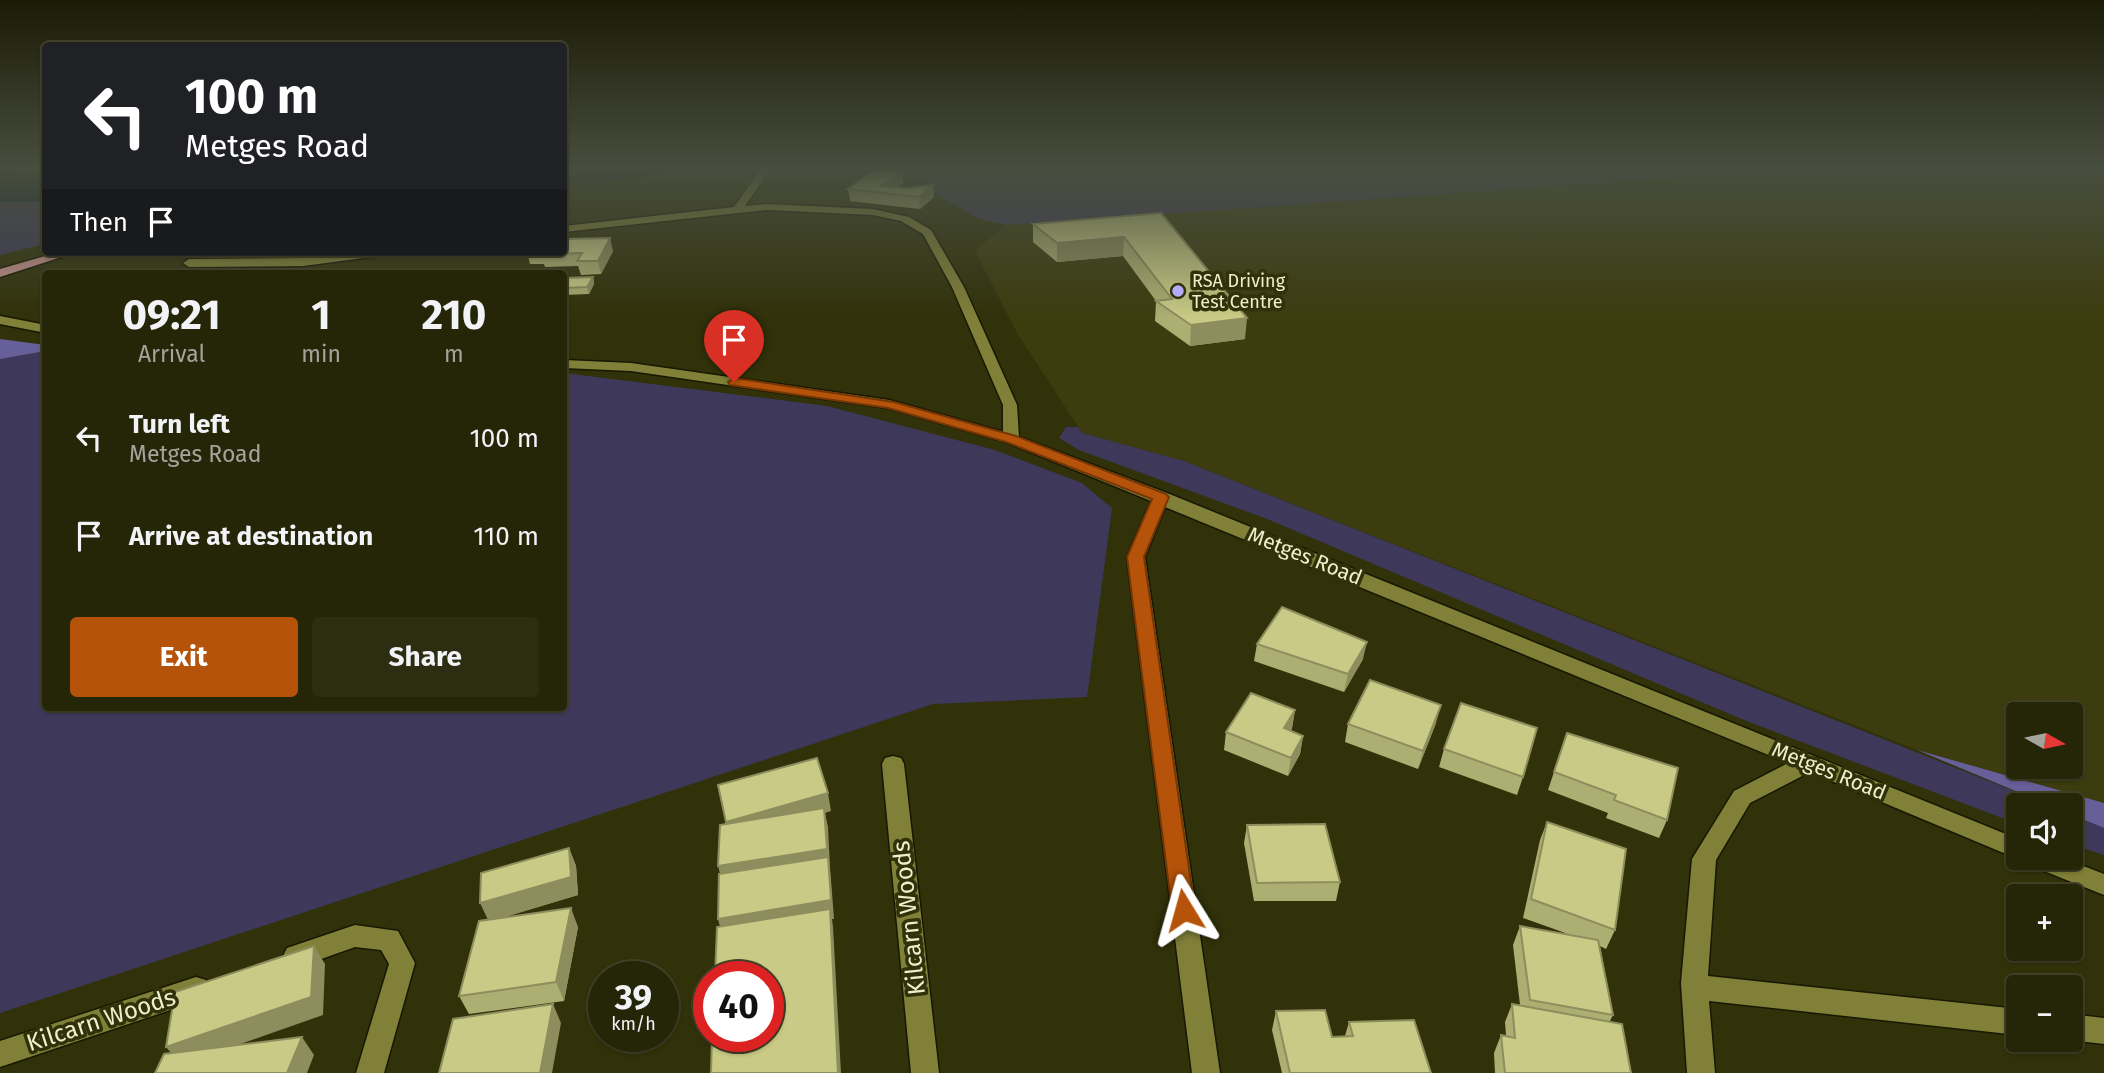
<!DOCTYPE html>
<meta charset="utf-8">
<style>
:root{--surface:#252508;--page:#2d2d12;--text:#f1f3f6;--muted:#a3a59c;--line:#424229;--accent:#b45309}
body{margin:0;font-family:"Fira Sans",sans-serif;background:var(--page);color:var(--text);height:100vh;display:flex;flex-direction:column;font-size:26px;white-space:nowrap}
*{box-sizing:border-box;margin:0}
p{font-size:23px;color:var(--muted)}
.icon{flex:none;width:38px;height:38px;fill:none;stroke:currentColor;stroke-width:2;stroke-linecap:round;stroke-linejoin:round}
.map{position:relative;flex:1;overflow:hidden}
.sheet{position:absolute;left:42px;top:270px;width:525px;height:441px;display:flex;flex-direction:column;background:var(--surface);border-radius:7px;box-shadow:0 2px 5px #0004,0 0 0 2px var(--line)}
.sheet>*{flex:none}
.top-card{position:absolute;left:42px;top:42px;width:525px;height:214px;border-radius:7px;box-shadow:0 2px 5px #0004,0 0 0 2px var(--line);background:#202124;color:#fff;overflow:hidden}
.needle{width:46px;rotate:99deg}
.buttons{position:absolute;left:2006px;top:702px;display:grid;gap:14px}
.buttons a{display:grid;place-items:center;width:77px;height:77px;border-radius:7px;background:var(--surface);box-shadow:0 2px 5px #0004,0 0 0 2px var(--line);font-size:35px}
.speed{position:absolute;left:588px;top:961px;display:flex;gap:14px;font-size:35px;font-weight:700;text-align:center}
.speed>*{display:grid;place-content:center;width:91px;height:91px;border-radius:50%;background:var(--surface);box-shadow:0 2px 5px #0004,0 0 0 2px var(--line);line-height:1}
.speed small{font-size:18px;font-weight:400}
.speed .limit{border:10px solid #d22;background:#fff;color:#111}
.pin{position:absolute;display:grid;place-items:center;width:60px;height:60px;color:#fff;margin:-72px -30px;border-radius:50% 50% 50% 0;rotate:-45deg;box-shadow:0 0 7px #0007}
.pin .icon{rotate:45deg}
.me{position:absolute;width:77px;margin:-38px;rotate:352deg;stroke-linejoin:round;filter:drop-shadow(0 0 5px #0008)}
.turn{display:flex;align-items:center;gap:24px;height:147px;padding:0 28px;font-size:32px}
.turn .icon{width:91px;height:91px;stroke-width:2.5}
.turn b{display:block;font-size:49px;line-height:60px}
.then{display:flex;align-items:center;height:66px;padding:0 28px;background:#0003;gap:14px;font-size:26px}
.eta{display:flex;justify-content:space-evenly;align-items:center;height:119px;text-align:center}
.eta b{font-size:42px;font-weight:700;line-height:49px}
.cta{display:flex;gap:14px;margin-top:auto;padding:14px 28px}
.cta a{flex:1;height:80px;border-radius:7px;background:var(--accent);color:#fff;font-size:28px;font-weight:700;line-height:80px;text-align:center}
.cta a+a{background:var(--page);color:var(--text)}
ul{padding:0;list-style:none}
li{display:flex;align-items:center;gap:21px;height:98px;padding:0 28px}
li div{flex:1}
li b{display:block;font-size:26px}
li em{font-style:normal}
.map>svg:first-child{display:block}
</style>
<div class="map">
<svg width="2104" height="1073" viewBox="0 0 2104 1073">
<rect width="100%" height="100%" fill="#31310a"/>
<path fill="#3c3c0f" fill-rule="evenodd" d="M 1826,167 L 2104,167 L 2104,803 L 1917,750 L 1184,461 L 1082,433 L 1017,333 L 975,251 L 1006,225 ZM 2018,714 L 2070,714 L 2070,766 L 2018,766 Z"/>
<path fill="#3e395a" d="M 840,167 L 1826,167 L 1006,225 L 980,219 L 937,195 L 919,179 Z
M 0,202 L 45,202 L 45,244 L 0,255 Z
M 0,339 L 45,345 L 46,707 L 564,707 L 564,373 L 827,406 L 995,450 L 1082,483 L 1112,508 L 1087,697 L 933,704 L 0,1013 Z
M 1066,427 L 1078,427 L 1082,433 L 1184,461 L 2049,805 L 2018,805 L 2018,824 L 1744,720 L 1267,519 L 1079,450 L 1059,438 Z
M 2070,814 L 2104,828 L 2104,855 L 2070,844 Z"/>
<path fill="#675f98" d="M 0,339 L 45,345 L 45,351 L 0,359 Z
M 1917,750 L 2104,803 L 2104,828 L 2070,814 L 2070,805 L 2049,805 Z"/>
<path fill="#0b232e" d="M 0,167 L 14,174 L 45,175 L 45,202 L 0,202 Z
M 564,167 L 704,167 L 628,179 L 564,183 Z"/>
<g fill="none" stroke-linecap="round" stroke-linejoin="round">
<defs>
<path id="minor" d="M 762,167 L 772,167 L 745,206 L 767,204 L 873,209 L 909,217 L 931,230 L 964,287 L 1017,405 L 1019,437 L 1167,493 L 2018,839 L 2018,858 L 2021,858 L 2018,859 L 1810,772 L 1750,803 L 1716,860 L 1708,976 L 2018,1009 L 2018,1035 L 1709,1001 L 1715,1073 L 1687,1073 L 1681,983 L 1692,859 L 1734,791 L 1788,763 L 1165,507 L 1145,557 L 1220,1073 L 1192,1073 L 1127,557 L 1151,501 L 1006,442 L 888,408 L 631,371 L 564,368 L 564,360 L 631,363 L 889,400 L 1003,432 L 1003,405 L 952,287 L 923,234 L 901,221 L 873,215 L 767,210 L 564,232 L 564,226 L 734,207 Z
M 357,252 L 392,252 L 386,255 L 303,266 L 189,267 L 183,263 L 189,259 L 303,258 Z
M 0,316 L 46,325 L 46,333 L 0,324 Z
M 893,756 L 901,758 L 904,764 L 939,1073 L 911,1073 L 882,764 L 885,758 Z
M 2026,858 L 2063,858 L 2104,874 L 2104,895 L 2029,865 Z
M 355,925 L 398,931 L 415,963 L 384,1073 L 356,1073 L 389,964 L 381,950 L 355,947 L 296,968 L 287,964 L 283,956 L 287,948 Z
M 196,977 L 206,980 L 209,989 L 206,998 L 0,1067 L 0,1041 Z
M 2070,1014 L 2104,1018 L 2104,1044 L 2069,1040 Z"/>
<path id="major" d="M 59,252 L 77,252 L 0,277 L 0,269 Z"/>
</defs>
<use href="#minor" stroke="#181803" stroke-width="3"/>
<use href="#major" stroke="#181803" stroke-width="3"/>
<use href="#minor" fill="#808038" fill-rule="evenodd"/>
<use href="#major" fill="#c5908d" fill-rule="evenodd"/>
</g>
<path fill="#adae72" d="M 902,171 L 903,183 L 897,187 L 907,188 L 933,185 L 934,197 L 920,209 L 850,201 L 848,189 Z
M 1161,213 L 1245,339 L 1190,346 L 1155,321 L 1156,301 L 1123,256 L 1057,262 L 1033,242 L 1033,224 Z
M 613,251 L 601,274 L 581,275 L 578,266 L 545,267 L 544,264 L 530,264 L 527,252 Z
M 593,277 L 594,284 L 589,294 L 564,295 L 564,278 Z
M 1257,644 L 1363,659 L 1344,692 L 1254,661 Z
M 1295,710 L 1292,728 L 1291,731 L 1303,736 L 1300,754 L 1288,776 L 1224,750 L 1226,732 Z
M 1436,723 L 1418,769 L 1345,742 L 1348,724 Z
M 1567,733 L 1667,820 L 1659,838 L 1606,818 L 1608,813 L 1548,790 Z
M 1444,749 L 1523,777 L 1517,795 L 1439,767 Z
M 1547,822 L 1615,930 L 1606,949 L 1600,946 L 1613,1015 L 1610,1021 L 1631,1073 L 1495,1073 L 1494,1053 L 1501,1035 L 1506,1036 L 1505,1022 L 1512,1004 L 1520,1005 L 1513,945 L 1520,926 L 1568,934 L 1523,918 L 1540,840 Z
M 1247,825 L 1340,882 L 1336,901 L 1254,901 L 1244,843 Z
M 569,848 L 576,866 L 578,895 L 500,918 L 578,927 L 564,1001 L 469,1014 L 459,996 L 488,920 Z
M 1276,1011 L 1332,1037 L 1345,1036 L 1349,1022 L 1431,1073 L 1282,1073 L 1272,1030 Z"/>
<path fill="#8d8d5d" d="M 902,171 L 903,183 L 887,194 L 881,186 Z
M 933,185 L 934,197 L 920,209 L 919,197 Z
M 1124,237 L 1123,256 L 1057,262 L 1057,243 Z
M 610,238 L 613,251 L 601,274 L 598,261 Z
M 593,277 L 594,284 L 589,294 L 587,287 Z
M 1247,318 L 1245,339 L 1190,346 L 1191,325 Z
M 1367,642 L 1363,659 L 1344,692 L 1348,674 Z
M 1441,705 L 1436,723 L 1418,769 L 1423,751 Z
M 1295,710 L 1292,728 L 1281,746 L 1284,728 Z
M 1303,736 L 1300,754 L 1288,776 L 1291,758 Z
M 828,793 L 831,811 L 825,813 L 828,827 L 830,867 L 834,919 L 832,919 L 833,927 L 841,1073 L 838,1073 L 723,938 L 718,919 L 723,885 L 718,866 L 730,840 L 726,822 Z
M 569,848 L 576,866 L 578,895 L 489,922 L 480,903 Z
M 571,908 L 578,927 L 564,1001 L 556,982 Z
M 314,946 L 325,964 L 323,1015 L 181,1065 L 166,1047 Z
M 553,1004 L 561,1023 L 552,1073 L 540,1073 Z
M 302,1037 L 314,1055 L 307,1073 L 287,1073 Z"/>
<path fill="#c9ca85" stroke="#8d8d5d" stroke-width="2" d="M 876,168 L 902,171 L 881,186 L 907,188 L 933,185 L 919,197 L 848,189 Z
M 1161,213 L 1247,318 L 1191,325 L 1156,301 L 1172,299 L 1124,237 L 1057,243 L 1033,224 Z
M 610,238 L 598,261 L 577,261 L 582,253 L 541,254 L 542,252 L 564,252 L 564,239 Z
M 593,277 L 587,287 L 564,288 L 564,278 Z
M 1282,607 L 1367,642 L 1348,674 L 1257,644 Z
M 1370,680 L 1441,705 L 1423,751 L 1348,724 Z
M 1251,693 L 1295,710 L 1284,728 L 1303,736 L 1291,758 L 1226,732 Z
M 1461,703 L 1537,728 L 1523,777 L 1444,749 Z
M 1567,733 L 1678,768 L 1667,820 L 1614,800 L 1616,795 L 1554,772 Z
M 817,758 L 828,793 L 726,822 L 718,785 Z
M 824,808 L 827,849 L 718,866 L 720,825 Z
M 1547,822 L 1626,849 L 1615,930 L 1531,899 Z
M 1325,824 L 1340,882 L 1257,883 L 1247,825 Z
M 569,848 L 571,877 L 480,903 L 481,873 Z
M 828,857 L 831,900 L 718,919 L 719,874 Z
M 571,908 L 556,982 L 459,996 L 479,921 Z
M 830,909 L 838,1073 L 711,1073 L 712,1036 L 768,1036 L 768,976 L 715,976 L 717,927 Z
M 1520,926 L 1598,940 L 1613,1015 L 1530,1000 Z
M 314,946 L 311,997 L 166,1047 L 175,992 Z
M 553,1004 L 540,1073 L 439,1073 L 453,1019 Z
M 1512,1004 L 1622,1024 L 1631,1073 L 1505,1073 L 1501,1035 L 1515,1038 Z
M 1325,1010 L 1332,1037 L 1353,1036 L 1349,1022 L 1414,1020 L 1431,1073 L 1290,1073 L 1276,1011 Z
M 302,1037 L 287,1073 L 155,1073 L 164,1054 Z"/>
<linearGradient id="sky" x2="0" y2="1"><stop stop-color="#1b1b06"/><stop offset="0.53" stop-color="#484e3e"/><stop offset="1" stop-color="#484e3e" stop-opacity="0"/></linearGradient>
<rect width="2104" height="318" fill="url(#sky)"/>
<path fill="#b45309" stroke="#753606" stroke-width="2" d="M 734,378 L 894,402 L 1016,436 L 1166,494 L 1169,497 L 1144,557 L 1195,910 L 1192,917 L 1184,920 L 1176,917 L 1172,910 L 1127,557 L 1152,499 L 1006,442 L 888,408 L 730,385 L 728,382 Z"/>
<circle fill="#b5acf8" stroke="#31310a" stroke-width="2.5" cx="1178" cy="291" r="7"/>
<g text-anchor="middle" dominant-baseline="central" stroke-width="7" stroke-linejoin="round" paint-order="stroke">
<g font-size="18" fill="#eef0cb" stroke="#31310a" text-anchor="start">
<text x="1192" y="281">RSA Driving<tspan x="1192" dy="21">Test Centre</tspan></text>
</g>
<g font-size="21" fill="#eef0cb" stroke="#31310a">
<text transform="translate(1305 556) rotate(22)">Metges Road</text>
<text transform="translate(1829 771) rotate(22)">Metges Road</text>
</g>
<g font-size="24" fill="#eef0cb" stroke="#31310a">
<text transform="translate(909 918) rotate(-96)">Kilcarn Woods</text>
<text transform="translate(101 1020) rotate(-18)">Kilcarn Woods</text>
</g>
</g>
</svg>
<div class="buttons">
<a><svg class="needle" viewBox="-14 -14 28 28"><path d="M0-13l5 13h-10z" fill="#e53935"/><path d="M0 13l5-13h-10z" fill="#a3a59c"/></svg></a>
<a><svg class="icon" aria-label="sound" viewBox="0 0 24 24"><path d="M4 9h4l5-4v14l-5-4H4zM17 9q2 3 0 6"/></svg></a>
<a>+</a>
<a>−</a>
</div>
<div class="speed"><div>39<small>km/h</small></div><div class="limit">40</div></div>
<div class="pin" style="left:734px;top:382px;background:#d93025"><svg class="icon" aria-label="arrive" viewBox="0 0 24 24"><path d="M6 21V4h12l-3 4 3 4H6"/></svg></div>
<svg class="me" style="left:1184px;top:910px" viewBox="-20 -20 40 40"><path d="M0-17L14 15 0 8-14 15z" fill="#b45309" stroke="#fff" stroke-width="4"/></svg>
<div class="top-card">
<div class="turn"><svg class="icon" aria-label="left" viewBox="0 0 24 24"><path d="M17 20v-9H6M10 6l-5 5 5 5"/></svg><div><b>100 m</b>Metges Road</div></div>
<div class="then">Then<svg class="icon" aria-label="arrive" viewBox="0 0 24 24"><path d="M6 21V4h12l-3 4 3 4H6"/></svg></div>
</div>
<section class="sheet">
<div class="eta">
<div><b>09:21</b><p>Arrival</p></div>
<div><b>1</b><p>min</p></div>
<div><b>210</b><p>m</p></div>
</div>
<ul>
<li><svg class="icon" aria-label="left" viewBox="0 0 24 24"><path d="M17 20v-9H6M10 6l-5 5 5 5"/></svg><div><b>Turn left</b><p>Metges Road</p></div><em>100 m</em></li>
<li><svg class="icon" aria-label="arrive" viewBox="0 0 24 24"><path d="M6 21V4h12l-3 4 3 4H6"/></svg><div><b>Arrive at destination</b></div><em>110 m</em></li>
</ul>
<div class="cta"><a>Exit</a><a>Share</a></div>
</section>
</div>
